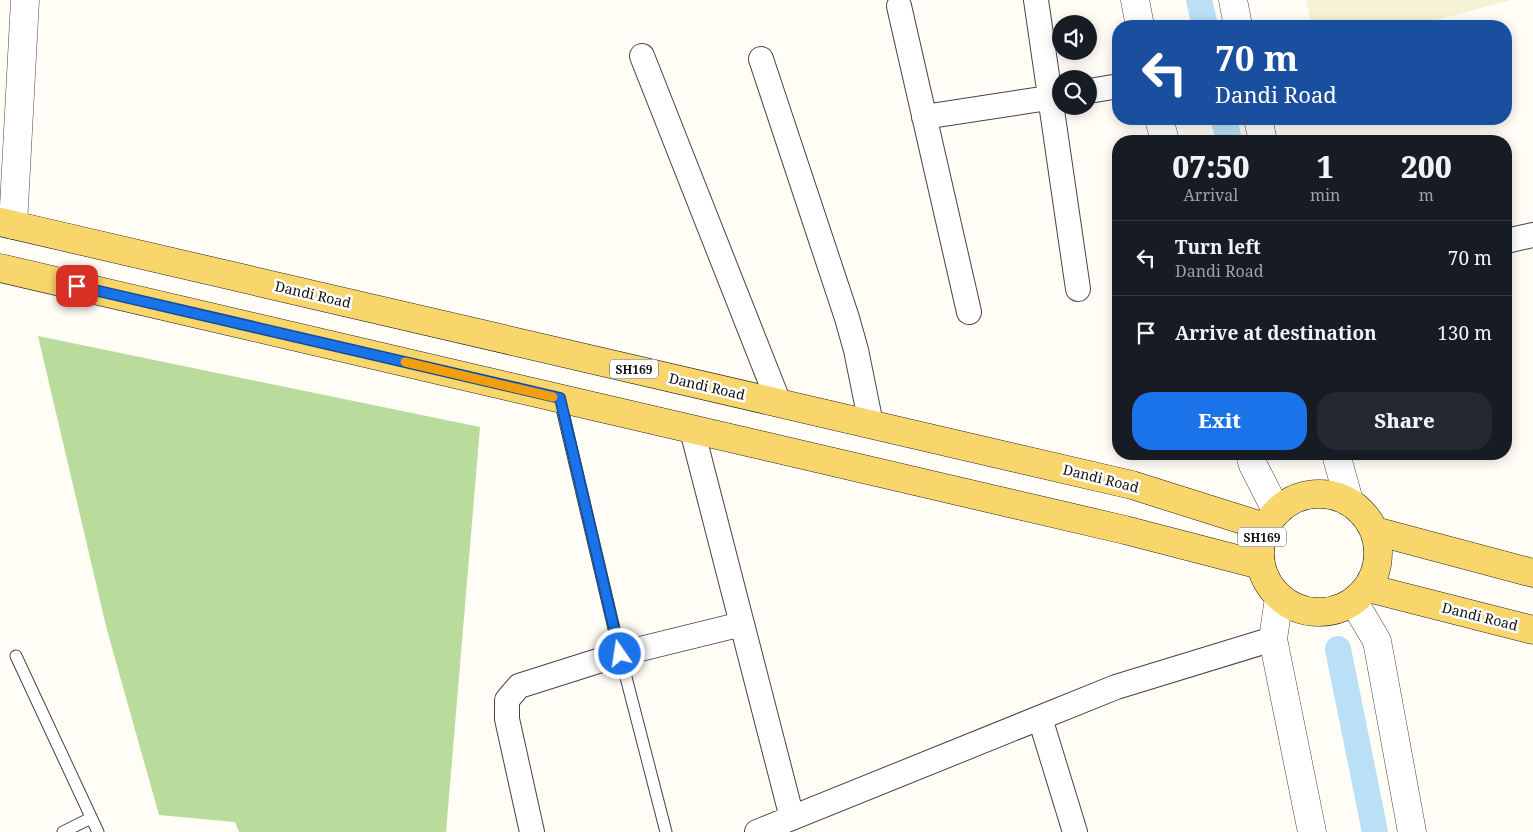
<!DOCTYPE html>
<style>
:root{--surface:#171b24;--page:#242831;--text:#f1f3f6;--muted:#9ea1a6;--line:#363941;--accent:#1a73e8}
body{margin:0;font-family:"Noto Serif",serif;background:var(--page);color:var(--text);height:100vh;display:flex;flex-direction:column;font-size:19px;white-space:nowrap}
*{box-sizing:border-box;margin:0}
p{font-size:16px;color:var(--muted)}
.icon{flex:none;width:28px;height:28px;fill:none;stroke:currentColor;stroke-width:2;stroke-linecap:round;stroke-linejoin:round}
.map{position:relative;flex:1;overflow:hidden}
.side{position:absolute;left:1112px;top:135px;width:400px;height:325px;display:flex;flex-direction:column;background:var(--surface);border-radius:20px;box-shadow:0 2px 12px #0003}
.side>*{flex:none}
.top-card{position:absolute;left:1112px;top:20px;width:400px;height:105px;border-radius:20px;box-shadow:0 2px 12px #0003;background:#1a4fa0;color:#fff;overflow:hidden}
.tools{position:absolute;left:1052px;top:15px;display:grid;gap:10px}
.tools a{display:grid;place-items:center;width:45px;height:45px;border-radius:50%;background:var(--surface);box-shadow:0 2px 12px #0003;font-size:25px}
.pin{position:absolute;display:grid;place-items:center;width:42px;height:42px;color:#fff;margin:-21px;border-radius:10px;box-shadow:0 2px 8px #0006}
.me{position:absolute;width:55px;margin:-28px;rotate:347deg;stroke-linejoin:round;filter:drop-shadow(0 0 4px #0008)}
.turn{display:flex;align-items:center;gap:18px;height:105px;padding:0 20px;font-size:22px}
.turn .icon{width:65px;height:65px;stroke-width:2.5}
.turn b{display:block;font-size:35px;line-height:42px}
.eta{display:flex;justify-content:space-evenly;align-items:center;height:85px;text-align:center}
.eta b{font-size:30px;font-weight:800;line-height:35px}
.cta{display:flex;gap:10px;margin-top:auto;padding:10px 20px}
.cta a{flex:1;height:58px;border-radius:20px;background:var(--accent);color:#fff;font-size:20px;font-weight:800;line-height:58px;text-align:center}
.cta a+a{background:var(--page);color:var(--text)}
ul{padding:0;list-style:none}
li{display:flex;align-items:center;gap:15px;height:75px;padding:0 20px;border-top:1px solid var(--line)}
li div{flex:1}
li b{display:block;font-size:19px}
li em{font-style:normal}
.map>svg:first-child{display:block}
</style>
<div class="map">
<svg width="1533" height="832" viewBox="0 0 1533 832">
<rect width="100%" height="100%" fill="#fffdf5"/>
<path fill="#f6f3d4" d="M 1306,0 L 1511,0 L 1414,26 L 1312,26 Z"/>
<path fill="#b9dc9c" d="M 38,336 L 480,427 L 446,832 L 239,832 L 235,822 L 159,815 L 107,630 Z"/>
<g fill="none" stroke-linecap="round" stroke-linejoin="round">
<path stroke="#b9e0f7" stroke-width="26" d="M 1199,0 L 1205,26
M 1224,119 L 1229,141
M 1338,649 L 1375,832"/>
<defs>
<path id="service" d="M 560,400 L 620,654 L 666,832
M 16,656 L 98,832
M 63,832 L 91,818"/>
<path id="minor" d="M 1036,0 L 1078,289
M 899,6 L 969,312
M 642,56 L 779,403
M 761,59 L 847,318 L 856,350 L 871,424
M 1089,91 L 1119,86
M 924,117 L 1061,96
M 1506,241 L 1533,235
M 692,430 L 792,818
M 1040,718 L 1075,832
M 532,832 L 507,719 L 507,700 L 519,686 L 620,654 L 742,624
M 757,832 L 1116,687 L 1273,639"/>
<path id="tertiary" d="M 1135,0 L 1140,26
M 1233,0 L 1238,26
M 1159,119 L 1165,141
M 1258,119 L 1263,141
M 13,225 L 25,0
M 1250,454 L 1253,465 L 1277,512
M 1336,454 L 1349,501
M 1279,598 L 1273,639 L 1312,832
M 1354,602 L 1377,641 L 1412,832"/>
<path id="primary" d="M 0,222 L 1132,485 L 1265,527
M 0,268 L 1125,530 L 1260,565
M1260 553a59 59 0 1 1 118 0a59 59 0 1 1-118 0Z
M 1375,531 L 1533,573
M 1368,588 L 1533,630"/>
</defs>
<use href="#service" stroke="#444" stroke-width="13"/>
<use href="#minor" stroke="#444" stroke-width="26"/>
<use href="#tertiary" stroke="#444" stroke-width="29"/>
<use href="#primary" stroke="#222" stroke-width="29"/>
<use href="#service" stroke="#fff" stroke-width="11"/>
<use href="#minor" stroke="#fff" stroke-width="24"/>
<use href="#tertiary" stroke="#fff" stroke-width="28"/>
<use href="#primary" stroke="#f9d66b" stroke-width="28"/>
</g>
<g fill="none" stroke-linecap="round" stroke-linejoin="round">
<defs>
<path id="route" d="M 77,286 L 560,398 L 620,654"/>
</defs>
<use href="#route" stroke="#114b97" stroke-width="12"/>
<use href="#route" stroke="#1a73e8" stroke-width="9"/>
<path stroke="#f59e0b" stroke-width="9" d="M 405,362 L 553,397"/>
</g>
<g text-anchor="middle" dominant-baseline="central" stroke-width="5" stroke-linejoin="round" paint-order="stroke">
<g fill="#fff" stroke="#585858" stroke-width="1">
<rect x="610" y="359.5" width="48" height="19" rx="4"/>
<rect x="1238" y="527.5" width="48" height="19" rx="4"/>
</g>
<g font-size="12" font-weight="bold" fill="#111">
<text x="634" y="369">SH169</text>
<text x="1262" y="537">SH169</text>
</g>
<g font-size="14" fill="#111" stroke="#fff">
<text transform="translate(313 294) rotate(13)">Dandi Road</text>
<text transform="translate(707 386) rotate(13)">Dandi Road</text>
<text transform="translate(1101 478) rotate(14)">Dandi Road</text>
<text transform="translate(1480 616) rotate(14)">Dandi Road</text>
</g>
</g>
</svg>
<div class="tools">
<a><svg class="icon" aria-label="sound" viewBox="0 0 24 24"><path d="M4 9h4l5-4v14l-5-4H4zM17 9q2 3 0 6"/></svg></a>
<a><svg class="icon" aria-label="search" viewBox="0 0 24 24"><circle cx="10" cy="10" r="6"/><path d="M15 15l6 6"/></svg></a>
</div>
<div class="pin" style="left:77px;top:286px;background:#d93025"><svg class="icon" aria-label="arrive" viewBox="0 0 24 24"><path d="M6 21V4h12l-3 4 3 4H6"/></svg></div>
<svg class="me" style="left:620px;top:654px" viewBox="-20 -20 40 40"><circle r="17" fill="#1a73e8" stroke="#fff" stroke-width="3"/><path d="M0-11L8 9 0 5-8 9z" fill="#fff"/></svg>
<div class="top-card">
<div class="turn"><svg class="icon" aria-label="left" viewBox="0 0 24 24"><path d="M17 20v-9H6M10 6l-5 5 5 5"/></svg><div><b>70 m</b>Dandi Road</div></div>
</div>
<section class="side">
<div class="eta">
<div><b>07:50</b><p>Arrival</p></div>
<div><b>1</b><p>min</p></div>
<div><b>200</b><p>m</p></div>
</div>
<ul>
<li><svg class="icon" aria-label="left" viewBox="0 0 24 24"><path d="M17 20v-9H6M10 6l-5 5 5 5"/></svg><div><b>Turn left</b><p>Dandi Road</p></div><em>70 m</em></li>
<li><svg class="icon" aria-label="arrive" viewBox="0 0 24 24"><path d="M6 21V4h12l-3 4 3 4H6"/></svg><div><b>Arrive at destination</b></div><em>130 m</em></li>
</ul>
<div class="cta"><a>Exit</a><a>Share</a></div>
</section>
</div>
